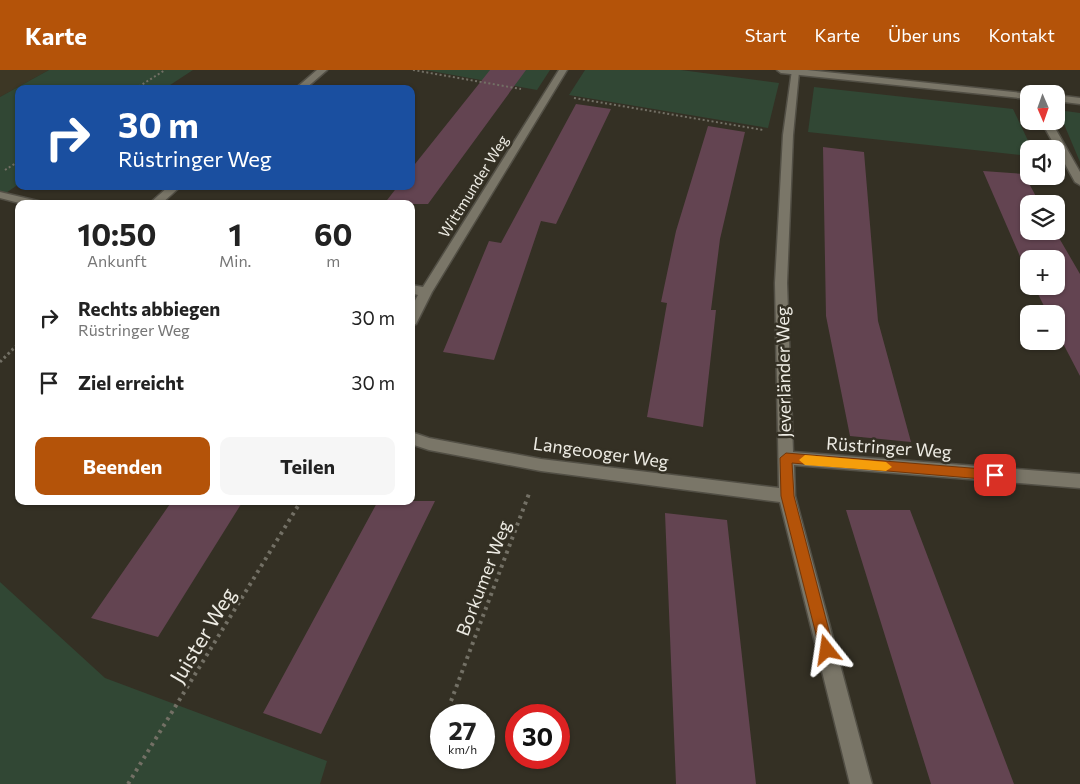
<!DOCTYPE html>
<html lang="de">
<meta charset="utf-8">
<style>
:root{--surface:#fff;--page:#f6f6f6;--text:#222;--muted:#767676;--accent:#b45309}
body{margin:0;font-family:Commissioner,sans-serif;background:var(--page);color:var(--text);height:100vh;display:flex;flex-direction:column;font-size:19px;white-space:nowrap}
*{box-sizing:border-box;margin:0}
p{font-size:16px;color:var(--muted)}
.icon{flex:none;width:28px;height:28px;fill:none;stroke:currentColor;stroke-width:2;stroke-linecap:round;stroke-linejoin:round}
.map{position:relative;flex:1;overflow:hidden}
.details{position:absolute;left:15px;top:130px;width:400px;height:305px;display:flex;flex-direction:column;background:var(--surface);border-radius:10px;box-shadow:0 1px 4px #0004}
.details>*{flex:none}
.guide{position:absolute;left:15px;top:15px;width:400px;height:105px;border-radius:10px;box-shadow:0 1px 4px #0004;background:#1a4fa0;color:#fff;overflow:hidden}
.needle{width:32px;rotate:178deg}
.fabs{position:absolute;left:1020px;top:15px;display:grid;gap:10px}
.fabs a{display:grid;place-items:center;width:45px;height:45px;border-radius:10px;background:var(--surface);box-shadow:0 1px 4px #0004;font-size:25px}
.speed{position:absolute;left:430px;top:634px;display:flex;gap:10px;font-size:25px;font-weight:700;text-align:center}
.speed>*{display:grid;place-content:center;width:65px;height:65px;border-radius:50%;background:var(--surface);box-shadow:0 1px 4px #0004;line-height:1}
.speed small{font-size:12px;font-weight:400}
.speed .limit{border:8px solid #d22;background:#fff;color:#111}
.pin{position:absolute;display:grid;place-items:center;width:42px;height:42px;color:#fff;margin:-21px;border-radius:10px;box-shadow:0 2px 8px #0006}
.me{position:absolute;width:55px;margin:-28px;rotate:345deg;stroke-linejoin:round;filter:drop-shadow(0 0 4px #0008)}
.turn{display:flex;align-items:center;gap:18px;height:105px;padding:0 20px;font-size:22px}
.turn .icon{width:65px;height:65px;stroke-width:2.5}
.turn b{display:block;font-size:35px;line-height:42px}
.eta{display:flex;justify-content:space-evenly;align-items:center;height:85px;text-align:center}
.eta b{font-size:30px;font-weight:700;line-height:35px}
.button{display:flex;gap:10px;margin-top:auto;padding:10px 20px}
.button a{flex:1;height:58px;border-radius:10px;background:var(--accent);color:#fff;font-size:20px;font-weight:700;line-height:58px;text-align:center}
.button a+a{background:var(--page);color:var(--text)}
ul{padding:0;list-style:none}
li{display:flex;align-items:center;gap:15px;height:65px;padding:0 20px}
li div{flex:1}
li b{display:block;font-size:19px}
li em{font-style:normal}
header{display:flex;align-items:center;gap:30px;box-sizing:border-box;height:70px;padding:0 25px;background:var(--accent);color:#fff}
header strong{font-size:24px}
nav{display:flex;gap:28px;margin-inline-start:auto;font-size:18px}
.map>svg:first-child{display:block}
</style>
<header>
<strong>Karte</strong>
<nav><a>Start</a><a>Karte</a><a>Über uns</a><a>Kontakt</a></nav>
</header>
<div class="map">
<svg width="1080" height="714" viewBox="0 0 1080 714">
<rect width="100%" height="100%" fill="#343024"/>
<path fill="#3d3725" d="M 0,0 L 49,0 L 0,27 Z"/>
<path fill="#314734" d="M 49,0 L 193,0 L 164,19 L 19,19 L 19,114 L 0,127 L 0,27 Z
M 425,0 L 550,0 L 537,20 Z
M 585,0 L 681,0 L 779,13 L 768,58 L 569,25 Z
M 814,17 L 1013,39 L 1032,79 L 1029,79 L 1029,86 L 808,62 Z
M 1058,40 L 1080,43 L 1080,92 Z
M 0,512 L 105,608 L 327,691 L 320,714 L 0,714 Z"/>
<path fill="#634451" d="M 490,0 L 526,0 L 428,134 L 384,134 L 398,116 L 411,116 L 411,99 Z
M 576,34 L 611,39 L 556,154 L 541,151 L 494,290 L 443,282 L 489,171 L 501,173 Z
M 708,56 L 745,62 L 720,169 L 711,240 L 716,240 L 703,357 L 647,347 L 667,233 L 661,232 L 676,161 Z
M 823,77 L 864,82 L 878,251 L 911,372 L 850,366 L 826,246 Z
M 983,101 L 1024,104 L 1040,134 L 1029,134 L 1029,161 L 1055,161 L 1080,204 L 1080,306 L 1056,260 L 1056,244 L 1048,244 L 1034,216 L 1056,216 L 1056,189 L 1029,189 L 1029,207 Z
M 172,431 L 243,431 L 158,567 L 91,548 Z
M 378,431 L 435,431 L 321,664 L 263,643 Z
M 846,440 L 910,440 L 1014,714 L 931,714 Z
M 665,443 L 727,450 L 756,714 L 676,714 Z"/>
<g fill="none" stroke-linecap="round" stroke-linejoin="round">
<defs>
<path id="service" d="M 0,122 L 42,132 L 43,134 L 23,134 L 0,128 Z"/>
<path id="minor" d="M 317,0 L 327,0 L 305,19 L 295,19 Z
M 559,0 L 567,0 L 432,222 L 416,254 L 411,255 L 411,238 L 418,225 L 411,223 L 411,215 L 423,217 Z
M 792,0 L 799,2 L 793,65 L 787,213 L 793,382 L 1080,404 L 1080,418 L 794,395 L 795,426 L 872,714 L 850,714 L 780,432 L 541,401 L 429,380 L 411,374 L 411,362 L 429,368 L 541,389 L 779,418 L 775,213 L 783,65 Z
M 1041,51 L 1051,51 L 1080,102 L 1080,115 L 1075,112 Z
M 169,116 L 181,116 L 161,134 L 149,134 Z"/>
<path id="tertiary" d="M 777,0 L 807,0 L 1031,24 L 1029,24 L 1029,29 L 781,3 Z
M 1056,25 L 1080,28 L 1080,34 L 1056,31 Z"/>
</defs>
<use href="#service" stroke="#524f45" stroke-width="3"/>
<use href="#minor" stroke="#524f45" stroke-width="3"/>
<use href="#tertiary" stroke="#524f45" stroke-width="3"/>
<path stroke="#737065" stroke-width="2" stroke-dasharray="2 2.5" stroke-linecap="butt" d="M 413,0 L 521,19
M 135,19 L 165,0
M 574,28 L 763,60
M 5,100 L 19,91"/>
<path stroke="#737065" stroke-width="3" stroke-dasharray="2.5 3" stroke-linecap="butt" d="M 0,292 L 19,273"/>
<path stroke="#737065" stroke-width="4" stroke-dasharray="3 4.5" stroke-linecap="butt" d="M 451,631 L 530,421
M 128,714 L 301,431"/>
<use href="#service" fill="#7a7668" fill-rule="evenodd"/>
<use href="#minor" fill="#7a7668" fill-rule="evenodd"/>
<use href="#tertiary" fill="#7a7668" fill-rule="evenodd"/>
</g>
<path fill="#b45309" stroke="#753606" d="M 786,383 L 995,400 L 1001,405 L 995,410 L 792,393 L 794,426 L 834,580 L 832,585 L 827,587 L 822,585 L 820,580 L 781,426 L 780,388 Z"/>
<path fill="#f59e0b" d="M 805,385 L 886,392 L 892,397 L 886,401 L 805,395 L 799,390 Z"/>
<g text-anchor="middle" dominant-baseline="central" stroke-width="5" stroke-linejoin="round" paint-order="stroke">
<g font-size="15" fill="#edebe3" stroke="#343024">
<text transform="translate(473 116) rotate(-58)">Wittmunder Weg</text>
</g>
<g font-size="18" fill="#edebe3" stroke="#343024">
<text transform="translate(783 302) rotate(-91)">Jeverländer Weg</text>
<text transform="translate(889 377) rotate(4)">Rüstringer Weg</text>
<text transform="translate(601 382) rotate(8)">Langeooger Weg</text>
<text transform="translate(483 508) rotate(-69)">Borkumer Weg</text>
</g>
<g font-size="21" fill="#edebe3" stroke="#343024">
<text transform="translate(202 565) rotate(-59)">Juister Weg</text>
</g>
</g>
</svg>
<div class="fabs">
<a><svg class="needle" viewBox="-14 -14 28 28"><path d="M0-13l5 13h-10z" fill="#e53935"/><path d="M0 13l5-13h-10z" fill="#767676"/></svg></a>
<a><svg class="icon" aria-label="sound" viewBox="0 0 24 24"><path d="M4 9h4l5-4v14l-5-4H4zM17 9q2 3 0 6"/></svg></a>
<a><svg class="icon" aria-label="layers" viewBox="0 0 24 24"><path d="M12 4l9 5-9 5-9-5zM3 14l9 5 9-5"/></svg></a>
<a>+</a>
<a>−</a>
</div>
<div class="speed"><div>27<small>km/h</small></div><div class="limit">30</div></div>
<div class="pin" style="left:995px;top:405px;background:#d93025"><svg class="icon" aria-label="arrive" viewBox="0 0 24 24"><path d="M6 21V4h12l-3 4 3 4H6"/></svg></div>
<svg class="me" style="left:827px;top:580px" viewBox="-20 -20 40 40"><path d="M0-17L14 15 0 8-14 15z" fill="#b45309" stroke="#fff" stroke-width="4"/></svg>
<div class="guide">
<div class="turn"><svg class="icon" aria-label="right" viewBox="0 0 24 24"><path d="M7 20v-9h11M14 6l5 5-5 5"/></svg><div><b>30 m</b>Rüstringer Weg</div></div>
</div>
<section class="details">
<div class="eta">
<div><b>10:50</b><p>Ankunft</p></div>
<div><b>1</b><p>Min.</p></div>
<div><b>60</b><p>m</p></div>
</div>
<ul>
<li><svg class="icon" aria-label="right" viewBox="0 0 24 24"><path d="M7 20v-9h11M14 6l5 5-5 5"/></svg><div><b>Rechts abbiegen</b><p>Rüstringer Weg</p></div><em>30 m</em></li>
<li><svg class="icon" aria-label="arrive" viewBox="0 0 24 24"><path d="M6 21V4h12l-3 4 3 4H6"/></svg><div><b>Ziel erreicht</b></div><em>30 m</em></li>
</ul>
<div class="button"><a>Beenden</a><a>Teilen</a></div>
</section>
</div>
